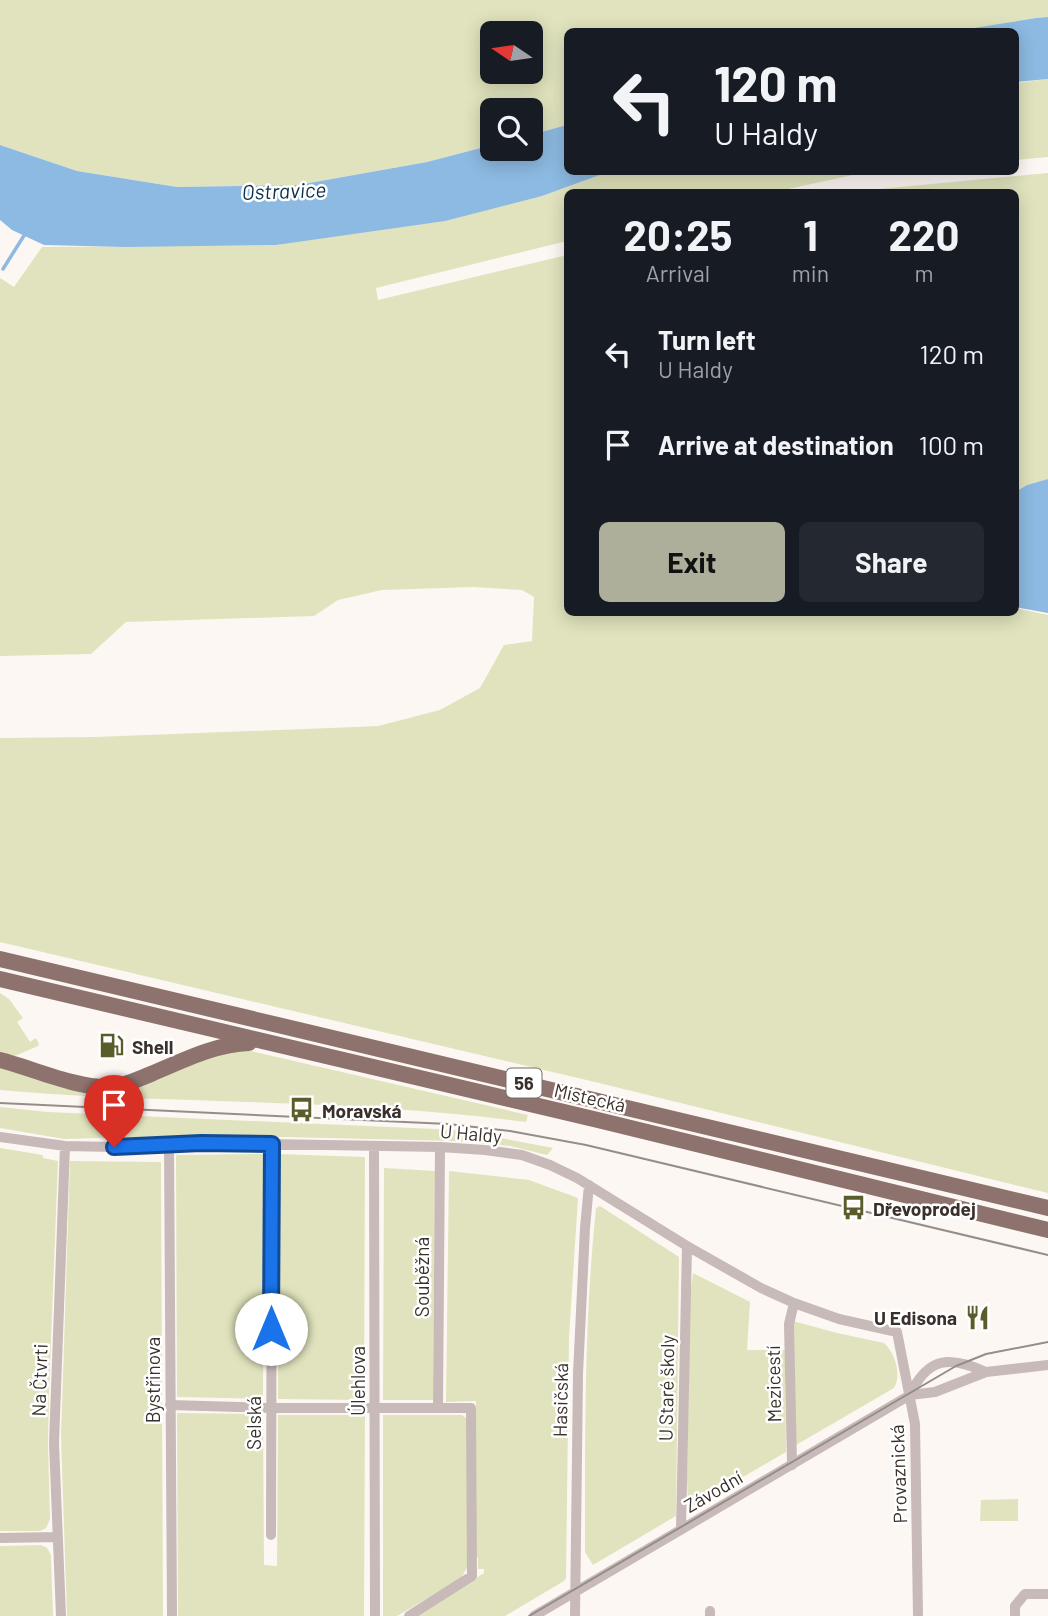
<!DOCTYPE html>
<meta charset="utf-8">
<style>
:root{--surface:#171b24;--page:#242831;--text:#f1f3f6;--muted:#9ea1a6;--accent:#adaf9a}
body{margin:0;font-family:Barlow,sans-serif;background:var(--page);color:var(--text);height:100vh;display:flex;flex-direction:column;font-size:26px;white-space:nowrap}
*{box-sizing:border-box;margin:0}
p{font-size:23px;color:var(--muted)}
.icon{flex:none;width:38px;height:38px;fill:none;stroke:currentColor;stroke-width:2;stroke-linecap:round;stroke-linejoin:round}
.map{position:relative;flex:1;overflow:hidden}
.sheet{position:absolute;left:564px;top:189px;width:455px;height:427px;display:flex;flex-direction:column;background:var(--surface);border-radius:10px;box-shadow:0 4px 18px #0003}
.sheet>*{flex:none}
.banner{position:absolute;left:564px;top:28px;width:455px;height:147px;border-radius:10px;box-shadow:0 4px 18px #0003;background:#171b24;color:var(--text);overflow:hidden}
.needle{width:46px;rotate:283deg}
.tools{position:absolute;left:480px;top:21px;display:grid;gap:14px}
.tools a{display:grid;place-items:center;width:63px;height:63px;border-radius:10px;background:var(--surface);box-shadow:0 4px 18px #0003;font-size:35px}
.pin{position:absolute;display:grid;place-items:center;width:60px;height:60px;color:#fff;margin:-72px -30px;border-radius:50% 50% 50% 0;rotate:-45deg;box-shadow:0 0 7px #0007}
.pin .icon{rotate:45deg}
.me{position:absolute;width:77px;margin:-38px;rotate:0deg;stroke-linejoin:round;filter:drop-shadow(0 0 5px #0008)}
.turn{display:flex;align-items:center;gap:24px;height:147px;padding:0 35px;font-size:32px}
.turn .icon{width:91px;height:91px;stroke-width:2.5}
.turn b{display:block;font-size:49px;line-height:60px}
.eta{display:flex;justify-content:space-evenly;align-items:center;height:119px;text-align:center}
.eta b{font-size:42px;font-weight:700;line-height:49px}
.cta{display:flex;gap:14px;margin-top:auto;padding:14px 35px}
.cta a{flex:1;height:80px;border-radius:10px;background:var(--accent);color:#111;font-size:28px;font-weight:700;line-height:80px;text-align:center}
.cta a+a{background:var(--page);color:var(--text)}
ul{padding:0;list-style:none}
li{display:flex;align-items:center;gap:21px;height:91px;padding:0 35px}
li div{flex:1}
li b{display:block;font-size:26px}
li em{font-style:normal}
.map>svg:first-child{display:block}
</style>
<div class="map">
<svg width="1048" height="1616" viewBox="0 0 1048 1616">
<rect width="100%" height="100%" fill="#fdf7f4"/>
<path fill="#e0e3bd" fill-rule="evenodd" d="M 0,0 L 1048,0 L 1048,17 L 1036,18 L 955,32 L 567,32 L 567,125 L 530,135 L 530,110 L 492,110 L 492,145 L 427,162 L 298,185 L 177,187 L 77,171 L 0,145 ZM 492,33 L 530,33 L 530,72 L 492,72 Z
M 1048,79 L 1048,157 L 1015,160 L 1015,83 Z
M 608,172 L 890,172 L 853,175 L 774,192 L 567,192 L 567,241 L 376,288 L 378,300 L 567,255 L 567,612 L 1015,612 L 1015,608 L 1048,615 L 1048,1193 L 595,1082 L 0,942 L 0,738 L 95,737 L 355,727 L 378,726 L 440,710 L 480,688 L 504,645 L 532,641 L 534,597 L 522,590 L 474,587 L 382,590 L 338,600 L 314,616 L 126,622 L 91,654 L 0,656 L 0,278 L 14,287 L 42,247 L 276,245 L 542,196 Z
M 1048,173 L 1048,479 L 1027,485 L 1015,492 L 1015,192 L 848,192 Z
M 0,993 L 9,999 L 23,1018 L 17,1022 L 30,1042 L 36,1038 L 39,1044 L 38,1046 L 15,1056 L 0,1054 Z
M 238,1048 L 528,1115 L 526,1122 C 416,1107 303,1104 192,1100 C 128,1098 64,1096 0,1090 L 0,1067 L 82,1091 Z
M 0,1107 L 48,1112 L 458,1130 L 553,1148 L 547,1155 L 510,1146 L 454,1141 L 206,1135 L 64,1139 L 0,1128 Z
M 0,1148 L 43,1155 L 43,1158 L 58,1161 L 49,1393 L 48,1442 L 50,1519 L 46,1528 L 40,1531 L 0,1531 Z
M 264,1154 L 263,1399 L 177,1397 L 176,1155 Z
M 278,1154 L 365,1157 L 364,1400 L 278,1399 Z
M 70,1161 L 161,1162 L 163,1616 L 67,1616 L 61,1437 Z
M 384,1168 L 435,1171 L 433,1400 L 383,1400 Z
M 449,1171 L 529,1180 L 578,1198 L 569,1337 L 566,1578 L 564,1581 L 505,1616 L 417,1616 L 484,1573 L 484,1569 L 478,1569 L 478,1557 L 476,1557 L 476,1401 L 446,1402 Z
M 600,1206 L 679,1257 L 676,1516 L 593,1565 L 585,1552 C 585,1437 584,1322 596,1208 Z
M 693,1273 L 750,1302 L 747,1350 L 785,1350 L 786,1452 L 688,1509 L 687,1479 L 690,1297 Z
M 793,1321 L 837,1333 L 884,1343 C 895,1353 902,1374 894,1388 L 796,1445 Z
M 177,1413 L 263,1414 L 264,1565 L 277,1566 L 278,1415 L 365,1415 L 364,1616 L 178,1616 Z
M 383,1415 L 462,1415 L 466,1418 L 467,1422 L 467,1568 L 461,1578 L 457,1581 L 397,1616 L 383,1616 Z
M 1018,1499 L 1018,1521 L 980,1521 L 981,1500 Z
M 41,1545 L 47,1548 L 51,1555 L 53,1616 L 0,1616 L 0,1546 Z"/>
<path fill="#8dbae2" d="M 1048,17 L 1048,79 L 1015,82 L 1015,32 L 955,31 L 1036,18 Z
M 567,125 L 567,172 L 608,172 L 542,196 L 445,221 L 276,245 L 126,247 L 44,245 L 12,230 L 0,220 L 0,145 L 77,171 L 177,187 L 298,185 L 427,162 L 492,145 L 492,149 L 530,149 L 530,135 Z
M 1048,479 L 1048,613 L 1015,607 L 1015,492 L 1027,485 Z"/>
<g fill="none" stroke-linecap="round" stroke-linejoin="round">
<path stroke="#8dbae2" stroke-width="3.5" d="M 3,269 L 25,234"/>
<path stroke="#c7bab8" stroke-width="10" d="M 0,1137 L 65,1146 L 114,1147 L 218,1143 L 440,1147 L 485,1150 L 522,1155 L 550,1165 L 577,1178 L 687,1246 L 761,1288 L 794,1303 L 839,1319 L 897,1332 L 915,1424 L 918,1616
M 169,1145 L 172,1616
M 374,1146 L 375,1616
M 910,1395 C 928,1356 950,1356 986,1372
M 170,1405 L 270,1408 L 471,1408 L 472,1576 L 409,1616
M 438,1407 L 440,1147
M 792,1465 L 789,1324 L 794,1303
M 681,1530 L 687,1246
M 271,1535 L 272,1144
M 0,1538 L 58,1537
M 710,1611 L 710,1616
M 61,1616 L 54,1443 L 65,1146
M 534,1616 L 910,1395 L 935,1392 L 986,1372 L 1048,1365
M 575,1616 L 578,1374 L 585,1228 L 589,1185
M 1015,1616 L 1015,1606 L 1025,1594 L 1048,1594"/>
<path stroke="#8d726e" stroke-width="16" d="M 0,959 L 1048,1208
M 0,979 L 602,1121 L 1048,1230
M 0,1060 C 32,1068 78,1089 110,1087 C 125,1086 138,1079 151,1074 C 182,1061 215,1044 249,1043"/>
<path stroke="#958d89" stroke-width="2" d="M 0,1103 L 448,1124 L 510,1131 L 586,1145 L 1048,1255
M 529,1616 L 956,1366 L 986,1354 L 1048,1342"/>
</g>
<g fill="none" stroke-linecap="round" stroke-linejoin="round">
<defs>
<path id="route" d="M 114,1147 L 201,1143 L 272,1144 L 271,1329"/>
</defs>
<use href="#route" stroke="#114b97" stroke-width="18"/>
<use href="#route" stroke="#1a73e8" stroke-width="12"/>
</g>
<defs>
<symbol id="fuel-bare" viewBox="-9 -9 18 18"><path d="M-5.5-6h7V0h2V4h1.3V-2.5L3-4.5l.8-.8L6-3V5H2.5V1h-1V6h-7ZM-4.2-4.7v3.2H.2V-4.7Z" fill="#5a5c29" stroke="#fff" stroke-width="2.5" paint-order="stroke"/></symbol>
<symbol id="bus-bare" viewBox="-9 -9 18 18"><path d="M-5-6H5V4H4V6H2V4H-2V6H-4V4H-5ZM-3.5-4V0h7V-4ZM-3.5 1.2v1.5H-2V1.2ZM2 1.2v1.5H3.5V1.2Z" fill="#5a5c29" stroke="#fff" stroke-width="2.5" paint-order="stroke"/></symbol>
<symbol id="restaurant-bare" viewBox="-9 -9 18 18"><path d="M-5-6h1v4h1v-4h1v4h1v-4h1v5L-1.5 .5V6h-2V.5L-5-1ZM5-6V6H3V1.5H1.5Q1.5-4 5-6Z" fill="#5a5c29" stroke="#fff" stroke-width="2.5" paint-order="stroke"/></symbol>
</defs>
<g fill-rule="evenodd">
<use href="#fuel-bare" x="94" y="1028" width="35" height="35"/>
<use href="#bus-bare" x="284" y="1092" width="35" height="35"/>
<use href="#bus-bare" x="836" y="1190" width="35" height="35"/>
<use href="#restaurant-bare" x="960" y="1300" width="35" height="35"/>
</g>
<g text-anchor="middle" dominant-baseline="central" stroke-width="5" stroke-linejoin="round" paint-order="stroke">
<rect fill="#fff" stroke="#756e6b" stroke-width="2" x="506.5" y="1068.5" width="35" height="29" rx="5"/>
<g font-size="18" font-weight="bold" fill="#3a302b">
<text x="524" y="1083">56</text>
</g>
<g font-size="19" font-weight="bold" fill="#3a302b" stroke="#fff" text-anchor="start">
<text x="132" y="1046">Shell</text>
<text x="322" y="1110">Moravská</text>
<text x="873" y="1208">Dřevoprodej</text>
<text x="957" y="1317" text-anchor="end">U Edisona</text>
</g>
<g font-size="19" fill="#3a302b" stroke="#fff">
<text transform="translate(590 1097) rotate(13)">Místecká</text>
<text transform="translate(471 1133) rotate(5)">U Haldy</text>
<text transform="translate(421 1277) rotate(-90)">Souběžná</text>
<text transform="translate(39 1380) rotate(-88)">Na Čtvrti</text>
<text transform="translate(152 1380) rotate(-90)">Bystřinova</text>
<text transform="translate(357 1381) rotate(-90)">Úlehlova</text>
<text transform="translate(773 1384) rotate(-91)">Mezicestí</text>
<text transform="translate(666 1388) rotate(-89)">U Staré školy</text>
<text transform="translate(560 1400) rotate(-89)">Hasičská</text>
<text transform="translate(253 1423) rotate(-90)">Selská</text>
<text transform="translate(898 1474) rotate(-92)">Provaznická</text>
<text transform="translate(713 1491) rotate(-30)">Závodní</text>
</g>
<g font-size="21" font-style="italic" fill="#0d304b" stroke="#fff">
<text transform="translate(284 190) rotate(-2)">Ostravice</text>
</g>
</g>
</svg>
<div class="tools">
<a><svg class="needle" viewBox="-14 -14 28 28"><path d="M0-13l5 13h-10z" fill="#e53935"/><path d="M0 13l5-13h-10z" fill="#9ea1a6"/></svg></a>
<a><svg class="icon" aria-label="search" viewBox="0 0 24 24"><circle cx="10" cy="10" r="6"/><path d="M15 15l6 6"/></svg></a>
</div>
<div class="pin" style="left:114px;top:1147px;background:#d93025"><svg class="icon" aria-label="arrive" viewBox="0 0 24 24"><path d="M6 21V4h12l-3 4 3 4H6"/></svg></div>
<svg class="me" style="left:271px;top:1329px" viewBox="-20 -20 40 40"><circle r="19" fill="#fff"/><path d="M0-13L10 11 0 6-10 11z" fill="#1a73e8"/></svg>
<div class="banner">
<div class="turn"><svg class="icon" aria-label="left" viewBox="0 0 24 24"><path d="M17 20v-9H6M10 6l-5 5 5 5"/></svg><div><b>120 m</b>U Haldy</div></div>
</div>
<section class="sheet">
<div class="eta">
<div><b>20:25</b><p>Arrival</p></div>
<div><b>1</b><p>min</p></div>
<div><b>220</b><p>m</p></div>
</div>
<ul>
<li><svg class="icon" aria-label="left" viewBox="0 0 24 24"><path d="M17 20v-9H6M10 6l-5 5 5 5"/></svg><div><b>Turn left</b><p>U Haldy</p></div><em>120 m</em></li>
<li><svg class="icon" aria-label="arrive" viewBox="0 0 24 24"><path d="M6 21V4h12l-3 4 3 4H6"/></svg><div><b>Arrive at destination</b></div><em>100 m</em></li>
</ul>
<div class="cta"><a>Exit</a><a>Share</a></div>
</section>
</div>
